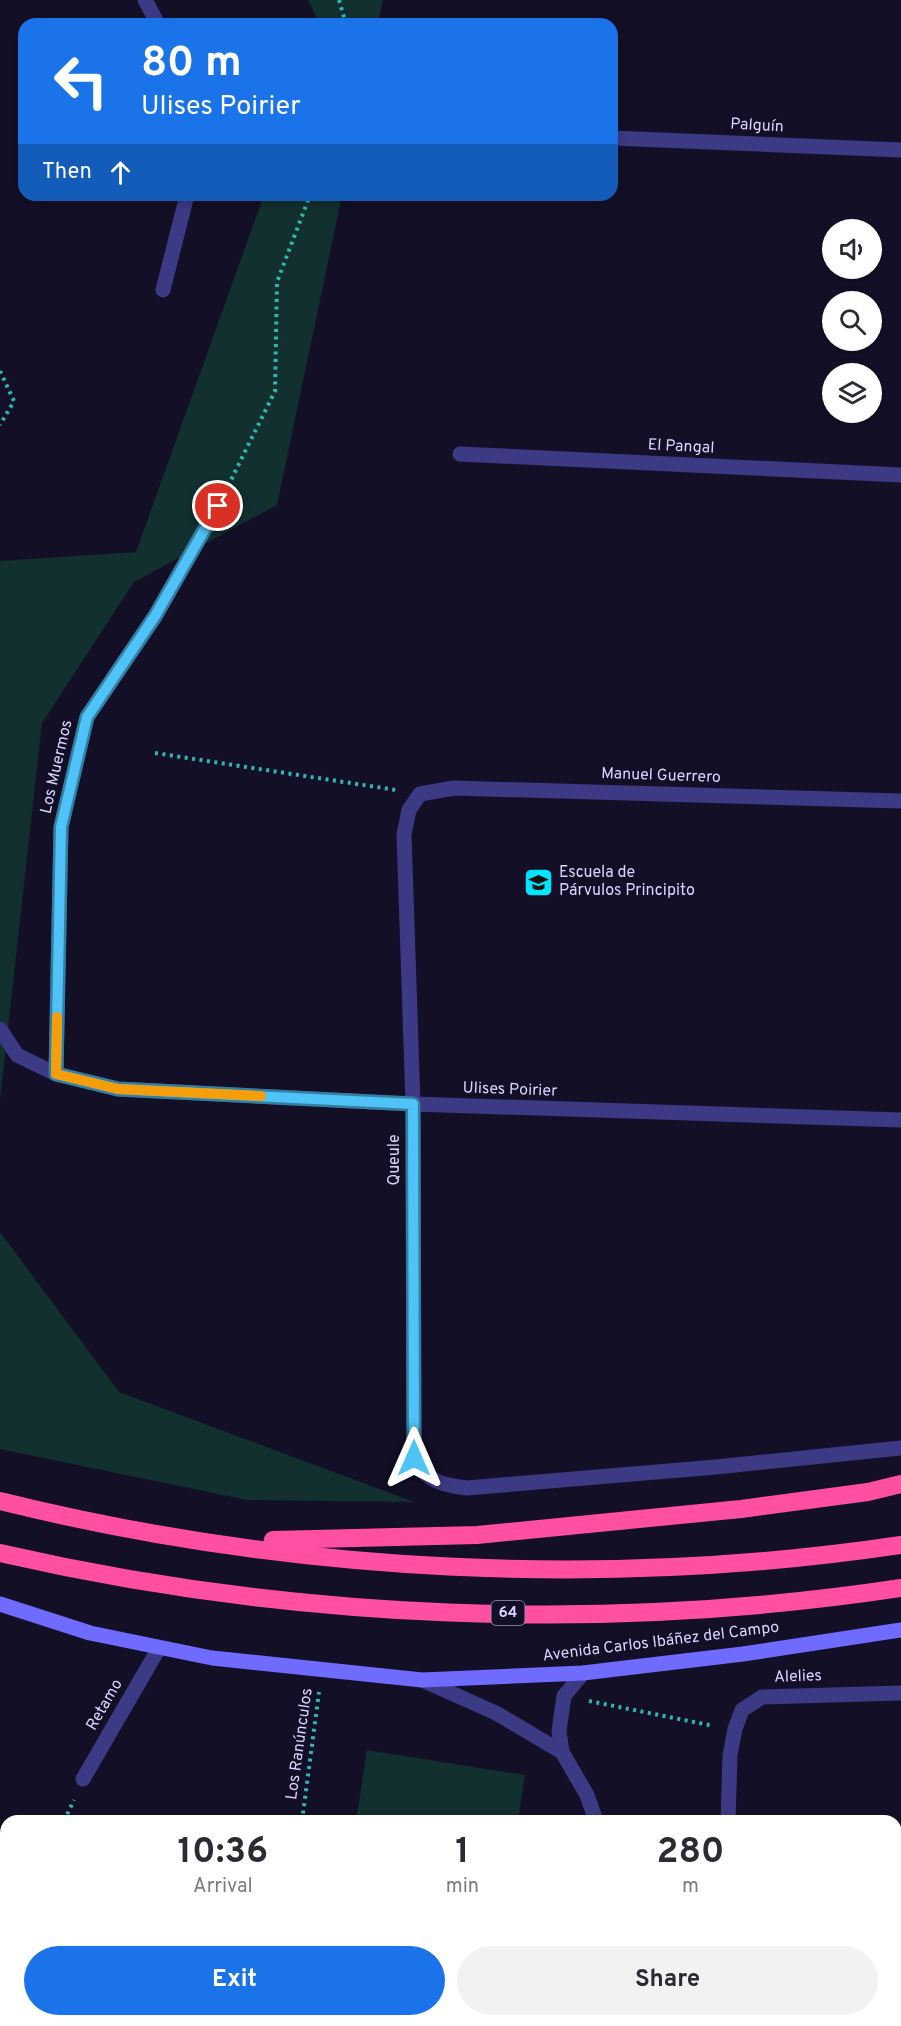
<!DOCTYPE html>
<meta charset="utf-8">
<style>
:root{--surface:#fff;--page:#f2f2f3;--text:#2b2b33;--muted:#7c7c81;--accent:#1a73e8}
body{margin:0;font-family:Overpass,sans-serif;background:var(--page);color:var(--text);height:100vh;display:flex;flex-direction:column;font-size:22px;white-space:nowrap}
*{box-sizing:border-box;margin:0}
p{font-size:20px;color:var(--muted)}
.icon{flex:none;width:33px;height:33px;fill:none;stroke:currentColor;stroke-width:2;stroke-linecap:round;stroke-linejoin:round}
.map{position:relative;flex:1;overflow:hidden}
.panel{position:absolute;left:0px;top:1815px;width:902px;height:212px;display:flex;flex-direction:column;background:var(--surface);border-radius:18px 18px 0 0;box-shadow:0 3px 9px #0003}
.panel>*{flex:none}
.banner{position:absolute;left:18px;top:18px;width:600px;height:183px;border-radius:18px;box-shadow:0 3px 9px #0003;background:#1a73e8;color:#fff;overflow:hidden}
.buttons{position:absolute;left:822px;top:219px;display:grid;gap:12px}
.buttons a{display:grid;place-items:center;width:60px;height:60px;border-radius:50%;background:var(--surface);box-shadow:0 3px 9px #0003;font-size:30px}
.pin{position:absolute;display:grid;place-items:center;width:51px;height:51px;color:#fff;margin:-26px;border:3px solid #fff;border-radius:50%;box-shadow:0 2px 6px #0007}
.me{position:absolute;width:66px;margin:-33px;rotate:0deg;stroke-linejoin:round;filter:drop-shadow(0 0 4px #0008)}
.turn{display:flex;align-items:center;gap:21px;height:126px;padding:0 24px;font-size:27px}
.turn .icon{width:78px;height:78px;stroke-width:2.5}
.turn b{display:block;font-size:42px;line-height:51px}
.then{display:flex;align-items:center;height:57px;padding:0 24px;background:#0003;gap:12px;font-size:22px}
.eta{display:flex;justify-content:space-evenly;align-items:center;height:102px;text-align:center}
.eta b{font-size:36px;font-weight:700;line-height:42px}
.button{display:flex;gap:12px;margin-top:auto;padding:12px 24px}
.button a{flex:1;height:69px;border-radius:36px;background:var(--accent);color:#fff;font-size:24px;font-weight:700;line-height:69px;text-align:center}
.button a+a{background:var(--page);color:var(--text)}
.map>svg:first-child{display:block}
</style>
<div class="map">
<svg width="901" height="2026" viewBox="0 0 901 2026">
<rect width="100%" height="100%" fill="#130f26"/>
<path fill="#12302f" d="M 308,0 L 383,0 L 378,24 L 320,24 Z
M 264,195 L 342,195 L 277,505 L 134,582 L 42,723 L 0,1100 L 0,561 L 136,552 Z
M 0,1232 L 119,1392 L 414,1502 L 247,1500 L 0,1449 Z
M 367,1750 L 525,1775 L 518,1821 L 356,1821 Z"/>
<g fill="none" stroke-linecap="round" stroke-linejoin="round">
<path stroke="#2fb8b0" stroke-width="4" stroke-dasharray="3 4.5" stroke-linecap="butt" d="M 339,0 L 346,24
M 0,371 L 14,401 L 0,425
M 228,486 L 275,391 L 277,282 L 310,195
M 155,753 L 396,790
M 589,1701 L 714,1726
M 64,1821 L 74,1800
M 302,1821 L 319,1692
M 2,1960 L 6,1952
M 279,2026 L 279,2020
M 608,2026 L 608,2020"/>
<path stroke="#3d3a85" stroke-width="15" d="M 163,290 L 187,195"/>
<path stroke="#3d3a85" stroke-width="15" d="M 145,0 L 158,24
M 612,138 L 901,150
M 460,454 L 901,475
M 901,801 L 454,788 L 420,794 L 409,810 L 404,834 L 413,1104 L 414,1458 C 425,1481 442,1485 467,1488 L 716,1467 L 901,1448
M 0,1029 L 17,1055 L 56,1074 L 118,1089 L 413,1104 L 901,1120
M 56,1074 L 61,827 L 87,717 L 155,617 L 218,505
M 583,1673 L 564,1696 L 559,1731 L 562,1752 L 587,1795 L 596,1821
M 422,1680 L 496,1713 L 562,1752
M 83,1779 L 159,1648
M 728,1821 L 730,1755 L 735,1729 L 742,1710 L 762,1697 L 901,1693
M 723,2020 L 723,2026"/>
<path stroke="#6f6bff" stroke-width="15" d="M 0,1604 L 90,1633 L 212,1658 L 422,1680 L 583,1673 L 743,1654 L 901,1630"/>
<path stroke="#ff4fa3" stroke-width="18" d="M 0,1501 C 290,1573 606,1589 901,1545
M 273,1540 L 477,1535 L 741,1509 L 868,1492 L 901,1484
M 0,1553 C 292,1620 604,1633 901,1588"/>
</g>
<g fill="none" stroke-linecap="round" stroke-linejoin="round">
<defs>
<path id="route" d="M 218,506 L 155,616 L 87,717 L 61,827 L 56,1074 L 118,1089 L 413,1104 L 414,1458"/>
</defs>
<use href="#route" stroke="#337fa1" stroke-width="15"/>
<use href="#route" stroke="#4fc3f7" stroke-width="10"/>
<path stroke="#f59e0b" stroke-width="10" d="M 57,1017 L 56,1074 L 118,1089 L 261,1096"/>
</g>
<defs>
<symbol id="school-square" viewBox="-11 -11 22 22"><rect x="-9" y="-9" width="18" height="18" rx="4" fill="#00e5ff" stroke="#130f26"/><path d="M0-5L7-2L0 1L-7-2ZM-4 1L0 2.5L4 1V4Q0 6-4 4Z" fill="#111"/></symbol>
</defs>
<g fill-rule="evenodd">
<use href="#school-square" x="522" y="866" width="33" height="33"/>
</g>
<g text-anchor="middle" dominant-baseline="central" stroke-width="6" stroke-linejoin="round" paint-order="stroke">
<rect fill="#130f26" stroke="#9e99be" stroke-width="1.5" x="491.5" y="1601" width="33" height="24" rx="4.5"/>
<g font-size="15" font-weight="bold" fill="#d9d4ff">
<text x="508" y="1613">64</text>
</g>
<g font-size="16" fill="#d9d4ff" stroke="#130f26">
<text transform="translate(757 126) rotate(3)">Palguín</text>
<text transform="translate(681 447) rotate(3)">El Pangal</text>
<text transform="translate(57 767) rotate(-77)">Los Muermos</text>
<text transform="translate(661 776) rotate(2)">Manuel Guerrero</text>
<text transform="translate(510 1090) rotate(2)">Ulises Poirier</text>
<text transform="translate(395 1160) rotate(-90)">Queule</text>
<text transform="translate(661 1642) rotate(-7)">Avenida Carlos Ibáñez del Campo</text>
<text transform="translate(798 1677) rotate(-2)">Alelies</text>
<text transform="translate(105 1705) rotate(-60)">Retamo</text>
<text transform="translate(300 1744) rotate(-82)">Los Ranúnculos</text>
</g>
<g font-size="16" fill="#d9d4ff" stroke="#130f26" text-anchor="start">
<text x="559" y="873">Escuela de<tspan x="559" dy="18">Párvulos Principito</tspan></text>
</g>
</g>
</svg>
<div class="buttons">
<a><svg class="icon" aria-label="sound" viewBox="0 0 24 24"><path d="M4 9h4l5-4v14l-5-4H4zM17 9q2 3 0 6"/></svg></a>
<a><svg class="icon" aria-label="search" viewBox="0 0 24 24"><circle cx="10" cy="10" r="6"/><path d="M15 15l6 6"/></svg></a>
<a><svg class="icon" aria-label="layers" viewBox="0 0 24 24"><path d="M12 4l9 5-9 5-9-5zM3 14l9 5 9-5"/></svg></a>
</div>
<div class="pin" style="left:218px;top:506px;background:#d93025"><svg class="icon" aria-label="arrive" viewBox="0 0 24 24"><path d="M6 21V4h12l-3 4 3 4H6"/></svg></div>
<svg class="me" style="left:414px;top:1458px" viewBox="-20 -20 40 40"><path d="M0-17L14 15 0 8-14 15z" fill="#4fc3f7" stroke="#fff" stroke-width="4"/></svg>
<div class="banner">
<div class="turn"><svg class="icon" aria-label="left" viewBox="0 0 24 24"><path d="M17 20v-9H6M10 6l-5 5 5 5"/></svg><div><b>80 m</b>Ulises Poirier</div></div>
<div class="then">Then<svg class="icon" aria-label="ahead" viewBox="0 0 24 24"><path d="M12 20V5M6 11l6-6 6 6"/></svg></div>
</div>
<section class="panel">
<div class="eta">
<div><b>10:36</b><p>Arrival</p></div>
<div><b>1</b><p>min</p></div>
<div><b>280</b><p>m</p></div>
</div>
<div class="button"><a>Exit</a><a>Share</a></div>
</section>
</div>
